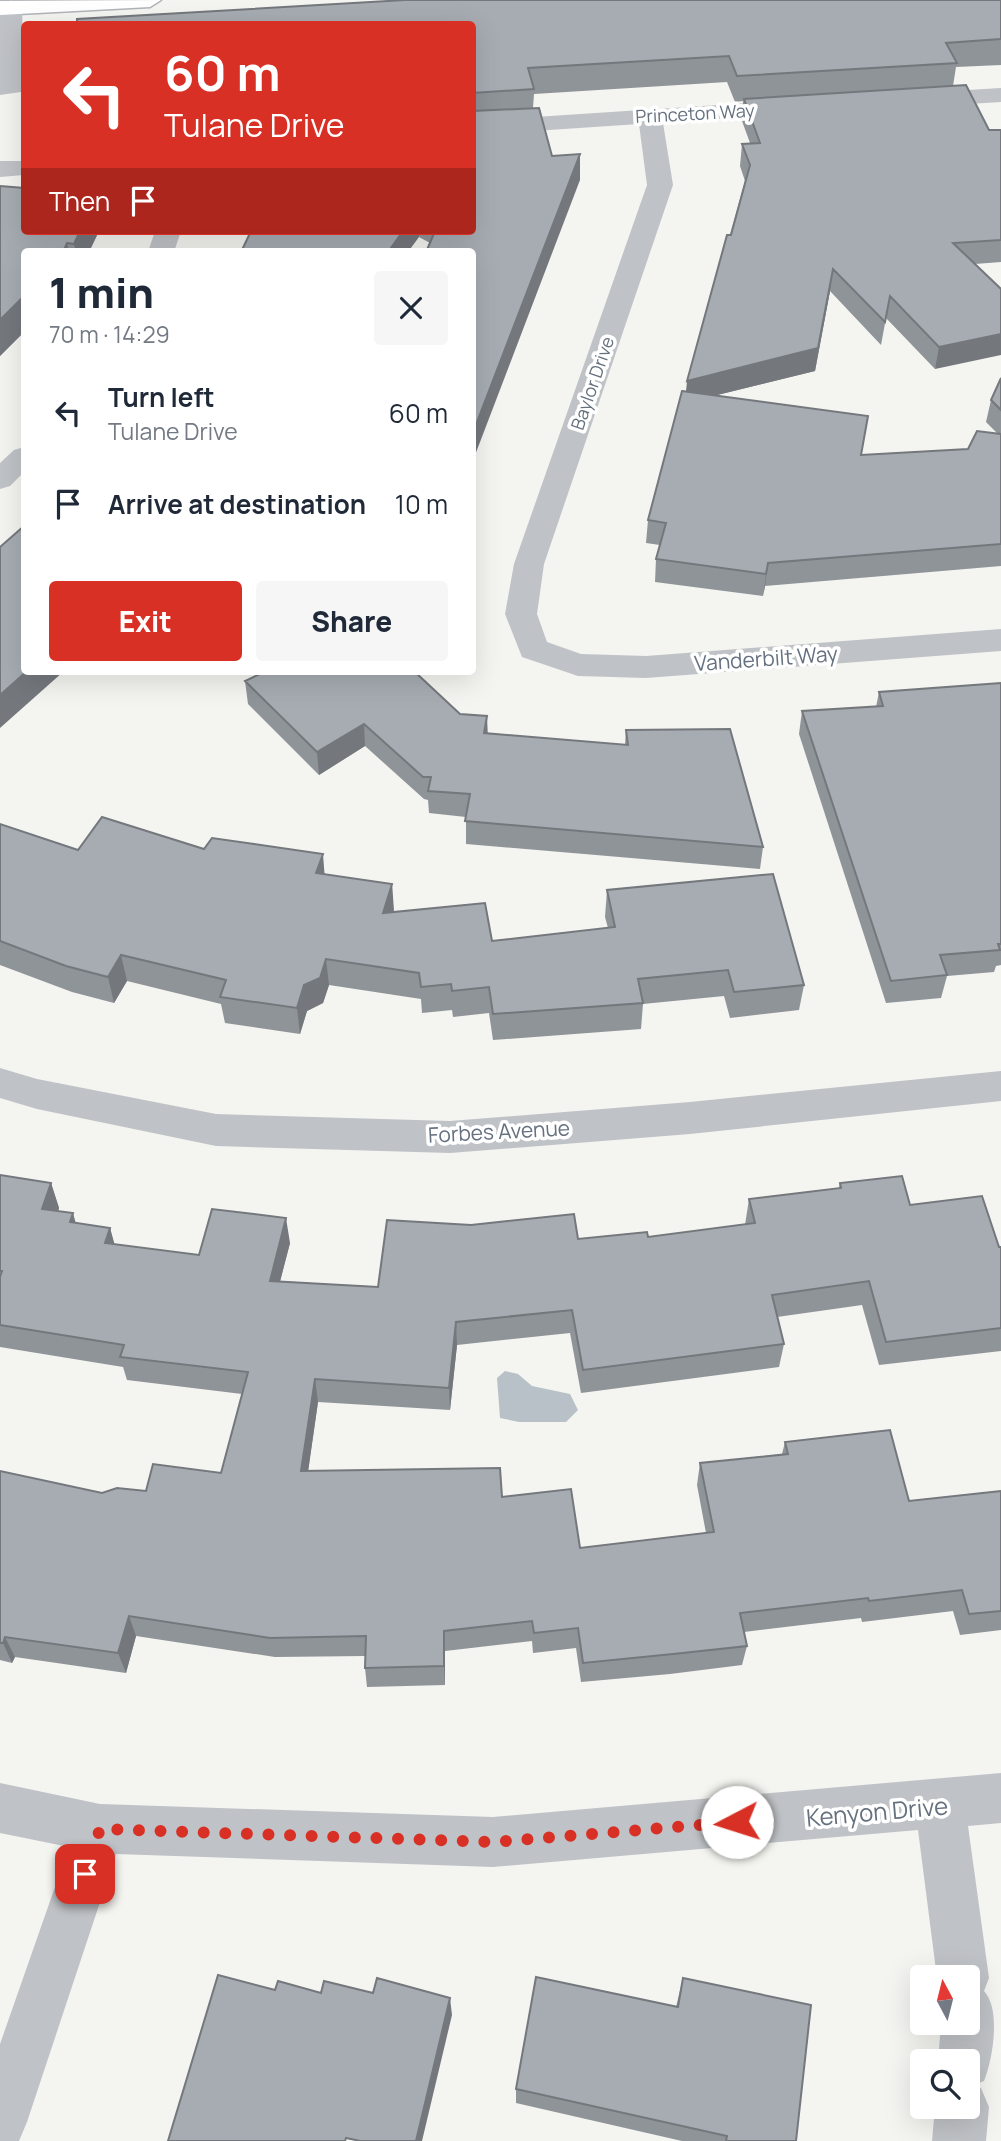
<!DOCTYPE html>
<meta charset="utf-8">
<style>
:root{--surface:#fff;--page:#f6f6f7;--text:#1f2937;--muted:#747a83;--accent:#d93025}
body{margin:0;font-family:Manrope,sans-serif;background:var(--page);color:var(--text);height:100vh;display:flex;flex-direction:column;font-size:26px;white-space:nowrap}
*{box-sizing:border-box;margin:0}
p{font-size:23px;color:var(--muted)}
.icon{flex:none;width:38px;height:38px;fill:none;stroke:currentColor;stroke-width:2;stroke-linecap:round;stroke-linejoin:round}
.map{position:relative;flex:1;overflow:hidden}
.sheet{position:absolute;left:21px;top:248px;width:455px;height:427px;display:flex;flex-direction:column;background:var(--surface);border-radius:7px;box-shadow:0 7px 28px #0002}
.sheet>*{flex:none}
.guide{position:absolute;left:21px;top:21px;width:455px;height:214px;border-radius:7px;box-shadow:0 7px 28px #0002;background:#d93025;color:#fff;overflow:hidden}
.needle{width:46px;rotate:353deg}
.fabs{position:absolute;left:910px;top:1965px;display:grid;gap:14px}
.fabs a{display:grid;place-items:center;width:70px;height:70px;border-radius:7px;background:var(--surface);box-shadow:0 7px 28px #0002;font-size:35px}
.pin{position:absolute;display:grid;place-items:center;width:60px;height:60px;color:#fff;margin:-30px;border-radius:14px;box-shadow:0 4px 10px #0006}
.me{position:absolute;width:77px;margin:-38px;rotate:265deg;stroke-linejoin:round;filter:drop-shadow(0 0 5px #0008)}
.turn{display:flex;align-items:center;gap:24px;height:147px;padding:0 28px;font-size:32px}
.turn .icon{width:91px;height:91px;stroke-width:2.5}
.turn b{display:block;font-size:49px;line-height:60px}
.then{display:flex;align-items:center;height:66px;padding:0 28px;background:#0003;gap:14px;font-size:26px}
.round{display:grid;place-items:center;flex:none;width:74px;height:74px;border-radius:7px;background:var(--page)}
.head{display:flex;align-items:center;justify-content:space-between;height:119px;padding:0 28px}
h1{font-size:42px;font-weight:800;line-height:52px}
.action{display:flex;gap:14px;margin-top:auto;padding:14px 28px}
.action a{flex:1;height:80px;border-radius:7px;background:var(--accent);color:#fff;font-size:28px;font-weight:800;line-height:80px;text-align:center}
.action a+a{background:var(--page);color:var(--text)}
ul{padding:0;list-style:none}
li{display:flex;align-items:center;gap:21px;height:91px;padding:0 28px}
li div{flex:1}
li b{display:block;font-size:26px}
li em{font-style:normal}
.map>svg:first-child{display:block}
</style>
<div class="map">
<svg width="1001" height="2141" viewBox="0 0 1001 2141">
<rect width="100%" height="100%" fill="#f4f4f0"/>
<path fill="#b8c1c7" d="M 505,1371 L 518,1374 L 532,1386 L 570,1394 L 578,1410 L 566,1422 L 519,1422 L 500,1418 L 497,1378 Z"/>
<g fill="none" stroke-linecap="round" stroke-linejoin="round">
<defs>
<path id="major" d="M 161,0 L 150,7 L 0,15 L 0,1 Z"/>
</defs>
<use href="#major" stroke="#b1b4b8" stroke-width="3"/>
<path fill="#bfc2c6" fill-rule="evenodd" d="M 11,0 L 22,7 L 24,88 L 21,92 L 0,95 L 0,7 Z
M 1001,88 L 1001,102 L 919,107 L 911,105 L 907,100 L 911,95 L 919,93 Z
M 796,100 L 805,102 L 808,107 L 805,112 L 663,123 L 673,185 L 544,564 L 537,614 L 547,642 L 581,654 L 646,656 L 1001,629 L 1001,651 L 646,678 L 578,676 L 522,657 L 505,614 L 514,564 L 647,185 L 639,124 L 472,135 L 472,121 Z
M 0,161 L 24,161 L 24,175 L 0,177 Z
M 155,231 L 181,231 L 174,252 L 148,252 Z
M 24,447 L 24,472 L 10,486 L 0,489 L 0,463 L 14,450 Z
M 0,1068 L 37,1079 L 216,1114 L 450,1121 L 690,1102 L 1001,1071 L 1001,1101 L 690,1134 L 450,1153 L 216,1146 L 37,1109 L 0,1098 Z
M 1001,1773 L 1001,1823 L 968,1826 L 989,1978 L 984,1991 C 1001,2009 993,2059 984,2081 L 974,2085 L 981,2088 L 989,2107 L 986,2141 L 932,2141 L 935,2107 L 968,2107 L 968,2062 L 938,2062 L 941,2023 L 968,2023 L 968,1978 L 937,1978 L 918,1830 L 493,1867 L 116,1854 L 27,2122 L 19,2141 L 0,2141 L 0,2044 L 69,1847 L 0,1833 L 0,1783 L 100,1804 L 493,1817 Z"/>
<use href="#major" fill="#fff" fill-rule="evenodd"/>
</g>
<path fill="#8f9499" d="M 1001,0 L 1001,65 L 956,67 L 953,86 L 989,130 L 1001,130 L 1001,262 L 975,264 L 935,369 L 886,318 L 881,345 L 830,291 L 815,371 L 717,395 L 861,455 L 968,449 L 997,433 L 986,422 L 991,400 L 1001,378 L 1001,566 L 765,586 L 763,596 L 655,582 L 656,559 L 660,545 L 646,543 L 648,520 L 686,391 L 745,181 L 740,166 L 742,144 L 750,143 L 742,121 L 743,101 L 735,102 L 727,82 L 534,94 L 533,108 L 552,156 L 580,154 L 580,180 L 472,252 L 430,243 L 419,237 L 247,242 L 251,231 L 472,231 L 472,24 Z
M 24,231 L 99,231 L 89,252 L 24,252 L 24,332 L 0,356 Z
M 245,681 L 460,714 L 487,716 L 487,733 L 625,745 L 626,730 L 763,847 L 760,869 L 466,844 L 466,817 L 429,813 L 428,800 L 424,799 L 365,746 L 319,775 L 248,704 Z
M 1001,683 L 1001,965 L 996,966 L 994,972 L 947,976 L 941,998 L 886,1003 L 799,734 L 802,711 L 876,707 L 879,692 Z
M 0,824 L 78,850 L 204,849 L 325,874 L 392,884 L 393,912 L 492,941 L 608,928 L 605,917 L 607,890 L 804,985 L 799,1010 L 730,1018 L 724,996 L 643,1004 L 641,1029 L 493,1040 L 489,1013 L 453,1017 L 452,1010 L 422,1013 L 421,999 L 329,985 L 323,1003 L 307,1011 L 300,1034 L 225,1023 L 221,1004 L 127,981 L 114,1003 L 72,992 L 0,965 Z
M 0,1175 L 51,1183 L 59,1208 L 58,1211 L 76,1223 L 110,1228 L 114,1244 L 199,1255 L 290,1243 L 280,1281 L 378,1287 L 578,1239 L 648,1237 L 745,1225 L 749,1199 L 839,1188 L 840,1183 L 910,1205 L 1001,1247 L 1001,1351 L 879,1365 L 862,1305 L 777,1317 L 784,1344 L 779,1367 L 581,1393 L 570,1333 L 457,1345 L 450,1410 L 318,1402 L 308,1471 L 502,1497 L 580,1548 L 706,1533 L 697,1485 L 700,1463 L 782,1454 L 785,1442 L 909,1501 L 1001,1491 L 1001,1630 L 960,1635 L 953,1611 L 862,1622 L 861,1618 L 744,1632 L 747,1646 L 742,1665 L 670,1674 L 581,1682 L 576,1648 L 533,1653 L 532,1641 L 445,1651 L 445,1685 L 367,1687 L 365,1668 L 365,1656 L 275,1657 L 136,1636 L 126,1673 L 15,1657 L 12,1663 L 0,1660 L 0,1470 L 1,1472 L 102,1493 L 146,1491 L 221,1473 L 242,1394 L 127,1380 L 123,1367 L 0,1347 Z
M 683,1978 L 796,2141 L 682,2141 L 516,2103 L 516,2089 L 676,2007 Z"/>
<path fill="#74787d" d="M 580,154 L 580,180 L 472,463 L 472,435 Z
M 80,231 L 99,231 L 89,252 L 76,252 L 74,244 Z
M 403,231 L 419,231 L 419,237 L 408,252 L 388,252 Z
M 67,243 L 69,252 L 63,252 Z
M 833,269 L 830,291 L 815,371 L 685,403 L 687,381 Z
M 22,298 L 24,309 L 24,332 L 0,356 L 0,320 Z
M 1001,334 L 1001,355 L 935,369 L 939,347 Z
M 768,563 L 765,586 L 763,596 L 766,574 Z
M 26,672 L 63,672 L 0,728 L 0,695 Z
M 487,716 L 488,739 L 484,733 Z
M 364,724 L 365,746 L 319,775 L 317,752 Z
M 323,854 L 325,880 L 316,873 Z
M 392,884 L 394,910 L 385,939 L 383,913 Z
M 121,955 L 127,981 L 114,1003 L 108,977 Z
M 326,959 L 329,985 L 323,1003 L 307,1011 L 300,1034 L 297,1008 L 304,985 Z
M 51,1183 L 59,1208 L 50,1234 L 42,1209 Z
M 73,1213 L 80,1238 L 70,1222 Z
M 286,1218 L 290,1243 L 274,1305 L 270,1281 Z
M 110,1228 L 117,1253 L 105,1243 Z
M 456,1322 L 457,1345 L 450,1410 L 449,1388 Z
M 315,1379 L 318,1402 L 305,1493 L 301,1471 Z
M 129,1616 L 136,1636 L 126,1673 L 118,1653 Z
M 444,1631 L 445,1651 L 445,1685 L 444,1666 Z
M 5,1637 L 15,1657 L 12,1663 L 3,1643 Z
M 450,1998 L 452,2015 L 422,2141 L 416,2141 Z"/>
<path fill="#a6acb2" stroke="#74787d" stroke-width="2" d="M 405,0 L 1001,0 L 1001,39 L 946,43 L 957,63 L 737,76 L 729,56 L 528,68 L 534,89 L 472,93 L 472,24 L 77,24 L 77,19 Z
M 966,85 L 989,130 L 1001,130 L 1001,240 L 953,243 L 1001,289 L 1001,334 L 939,347 L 890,296 L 885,322 L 833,269 L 818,348 L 687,381 L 727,235 L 731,235 L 750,165 L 742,144 L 760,143 L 744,99 Z
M 539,108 L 552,156 L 580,154 L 472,435 L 472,252 L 426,252 L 435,231 L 472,231 L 472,111 Z
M 0,186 L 24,188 L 24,231 L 80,231 L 74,244 L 67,243 L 63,252 L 24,252 L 24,299 L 22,298 L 0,320 Z
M 251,231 L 403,231 L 388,252 L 241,252 Z
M 1001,378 L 1001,410 L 991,400 Z
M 682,391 L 868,416 L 861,455 L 968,449 L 977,431 L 1001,434 L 1001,544 L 768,563 L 766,574 L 656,559 L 666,523 L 648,520 Z
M 24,526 L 24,672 L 26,672 L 0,695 L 0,547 Z
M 264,672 L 415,672 L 460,714 L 487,716 L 484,733 L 628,745 L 626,730 L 730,729 L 763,847 L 465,821 L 470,794 L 428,791 L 431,777 L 423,777 L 364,724 L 317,752 L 245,681 Z
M 1001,683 L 1001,944 L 998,944 L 1000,950 L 940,955 L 947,975 L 891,981 L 802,711 L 883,706 L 879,692 Z
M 102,817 L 204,849 L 212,838 L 323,854 L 316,873 L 392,884 L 383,913 L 485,903 L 492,941 L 615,927 L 607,890 L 773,874 L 804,985 L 734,992 L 728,970 L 638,979 L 643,1003 L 493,1014 L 489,987 L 452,991 L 451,984 L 421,987 L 419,973 L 326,959 L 320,978 L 304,985 L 297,1008 L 220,997 L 226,980 L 121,955 L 108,977 L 66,966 L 0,941 L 0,824 L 78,850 Z
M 0,1175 L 51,1183 L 42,1209 L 73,1213 L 70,1222 L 110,1228 L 105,1243 L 199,1255 L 212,1209 L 286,1218 L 270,1281 L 378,1287 L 387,1220 L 471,1225 L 574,1214 L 578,1239 L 647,1232 L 648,1237 L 755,1223 L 749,1199 L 841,1188 L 840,1183 L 902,1176 L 910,1205 L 982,1196 L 999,1247 L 1001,1247 L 1001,1328 L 886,1342 L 869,1281 L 772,1295 L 784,1344 L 583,1370 L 572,1310 L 456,1322 L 449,1388 L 315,1379 L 301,1471 L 500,1468 L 502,1497 L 571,1489 L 580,1548 L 714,1532 L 700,1463 L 788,1454 L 785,1442 L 890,1430 L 909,1501 L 1001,1491 L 1001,1611 L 969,1614 L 962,1590 L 869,1601 L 868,1598 L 740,1613 L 747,1646 L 673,1654 L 583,1663 L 578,1628 L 534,1633 L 532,1621 L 444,1631 L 444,1666 L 365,1668 L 366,1636 L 270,1638 L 129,1616 L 118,1653 L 5,1637 L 3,1643 L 0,1643 L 0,1471 L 102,1493 L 117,1488 L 146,1491 L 153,1464 L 221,1473 L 248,1372 L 120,1357 L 124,1345 L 0,1325 L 0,1277 L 2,1271 L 0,1271 Z
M 218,1975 L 275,1990 L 278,1981 L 321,1993 L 324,1981 L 373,1993 L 377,1978 L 450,1998 L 416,2141 L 360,2141 L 346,2138 L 345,2141 L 168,2141 Z
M 536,1977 L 678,2007 L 683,1978 L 811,2005 L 796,2141 L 726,2141 L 727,2136 L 516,2089 Z"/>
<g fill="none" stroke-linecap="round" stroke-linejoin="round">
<path stroke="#d93025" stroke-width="12" stroke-dasharray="0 21.6" d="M 85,1874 L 100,1829 L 494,1842 L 737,1822"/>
</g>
<g text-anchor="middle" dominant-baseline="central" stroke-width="7" stroke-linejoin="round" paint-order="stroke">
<g font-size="18" fill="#65717f" stroke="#fff">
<text transform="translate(695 113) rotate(-3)">Princeton Way</text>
<text transform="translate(592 383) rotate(-71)">Baylor Drive</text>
</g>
<g font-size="21" fill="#65717f" stroke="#fff">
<text transform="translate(766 658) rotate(-4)">Vanderbilt Way</text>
<text transform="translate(499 1131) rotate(-3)">Forbes Avenue</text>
</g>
<g font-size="24" fill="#65717f" stroke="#fff">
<text transform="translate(877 1811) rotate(-5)">Kenyon Drive</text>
</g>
</g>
</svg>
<div class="fabs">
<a><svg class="needle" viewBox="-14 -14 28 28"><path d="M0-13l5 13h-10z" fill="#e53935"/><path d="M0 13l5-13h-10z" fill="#747a83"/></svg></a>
<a><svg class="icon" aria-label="search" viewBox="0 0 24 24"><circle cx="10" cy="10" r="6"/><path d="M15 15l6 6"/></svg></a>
</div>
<div class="pin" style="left:85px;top:1874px;background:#d93025"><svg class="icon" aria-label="arrive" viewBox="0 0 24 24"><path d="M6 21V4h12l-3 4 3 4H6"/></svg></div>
<svg class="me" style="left:737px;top:1822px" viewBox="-20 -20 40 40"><circle r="19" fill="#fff"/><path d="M0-13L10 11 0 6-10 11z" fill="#d93025"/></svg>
<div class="guide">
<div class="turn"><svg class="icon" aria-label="left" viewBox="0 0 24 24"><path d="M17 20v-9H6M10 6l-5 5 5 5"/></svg><div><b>60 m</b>Tulane Drive</div></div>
<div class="then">Then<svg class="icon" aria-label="arrive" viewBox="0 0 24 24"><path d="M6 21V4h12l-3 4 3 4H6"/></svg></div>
</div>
<section class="sheet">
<div class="head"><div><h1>1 min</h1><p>70 m · 14:29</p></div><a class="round"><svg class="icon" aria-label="close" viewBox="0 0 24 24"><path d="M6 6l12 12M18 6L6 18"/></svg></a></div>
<ul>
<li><svg class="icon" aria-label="left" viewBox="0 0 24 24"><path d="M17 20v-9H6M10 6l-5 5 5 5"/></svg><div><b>Turn left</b><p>Tulane Drive</p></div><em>60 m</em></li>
<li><svg class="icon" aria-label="arrive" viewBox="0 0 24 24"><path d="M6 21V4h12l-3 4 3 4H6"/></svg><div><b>Arrive at destination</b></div><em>10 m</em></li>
</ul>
<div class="action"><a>Exit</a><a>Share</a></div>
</section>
</div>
